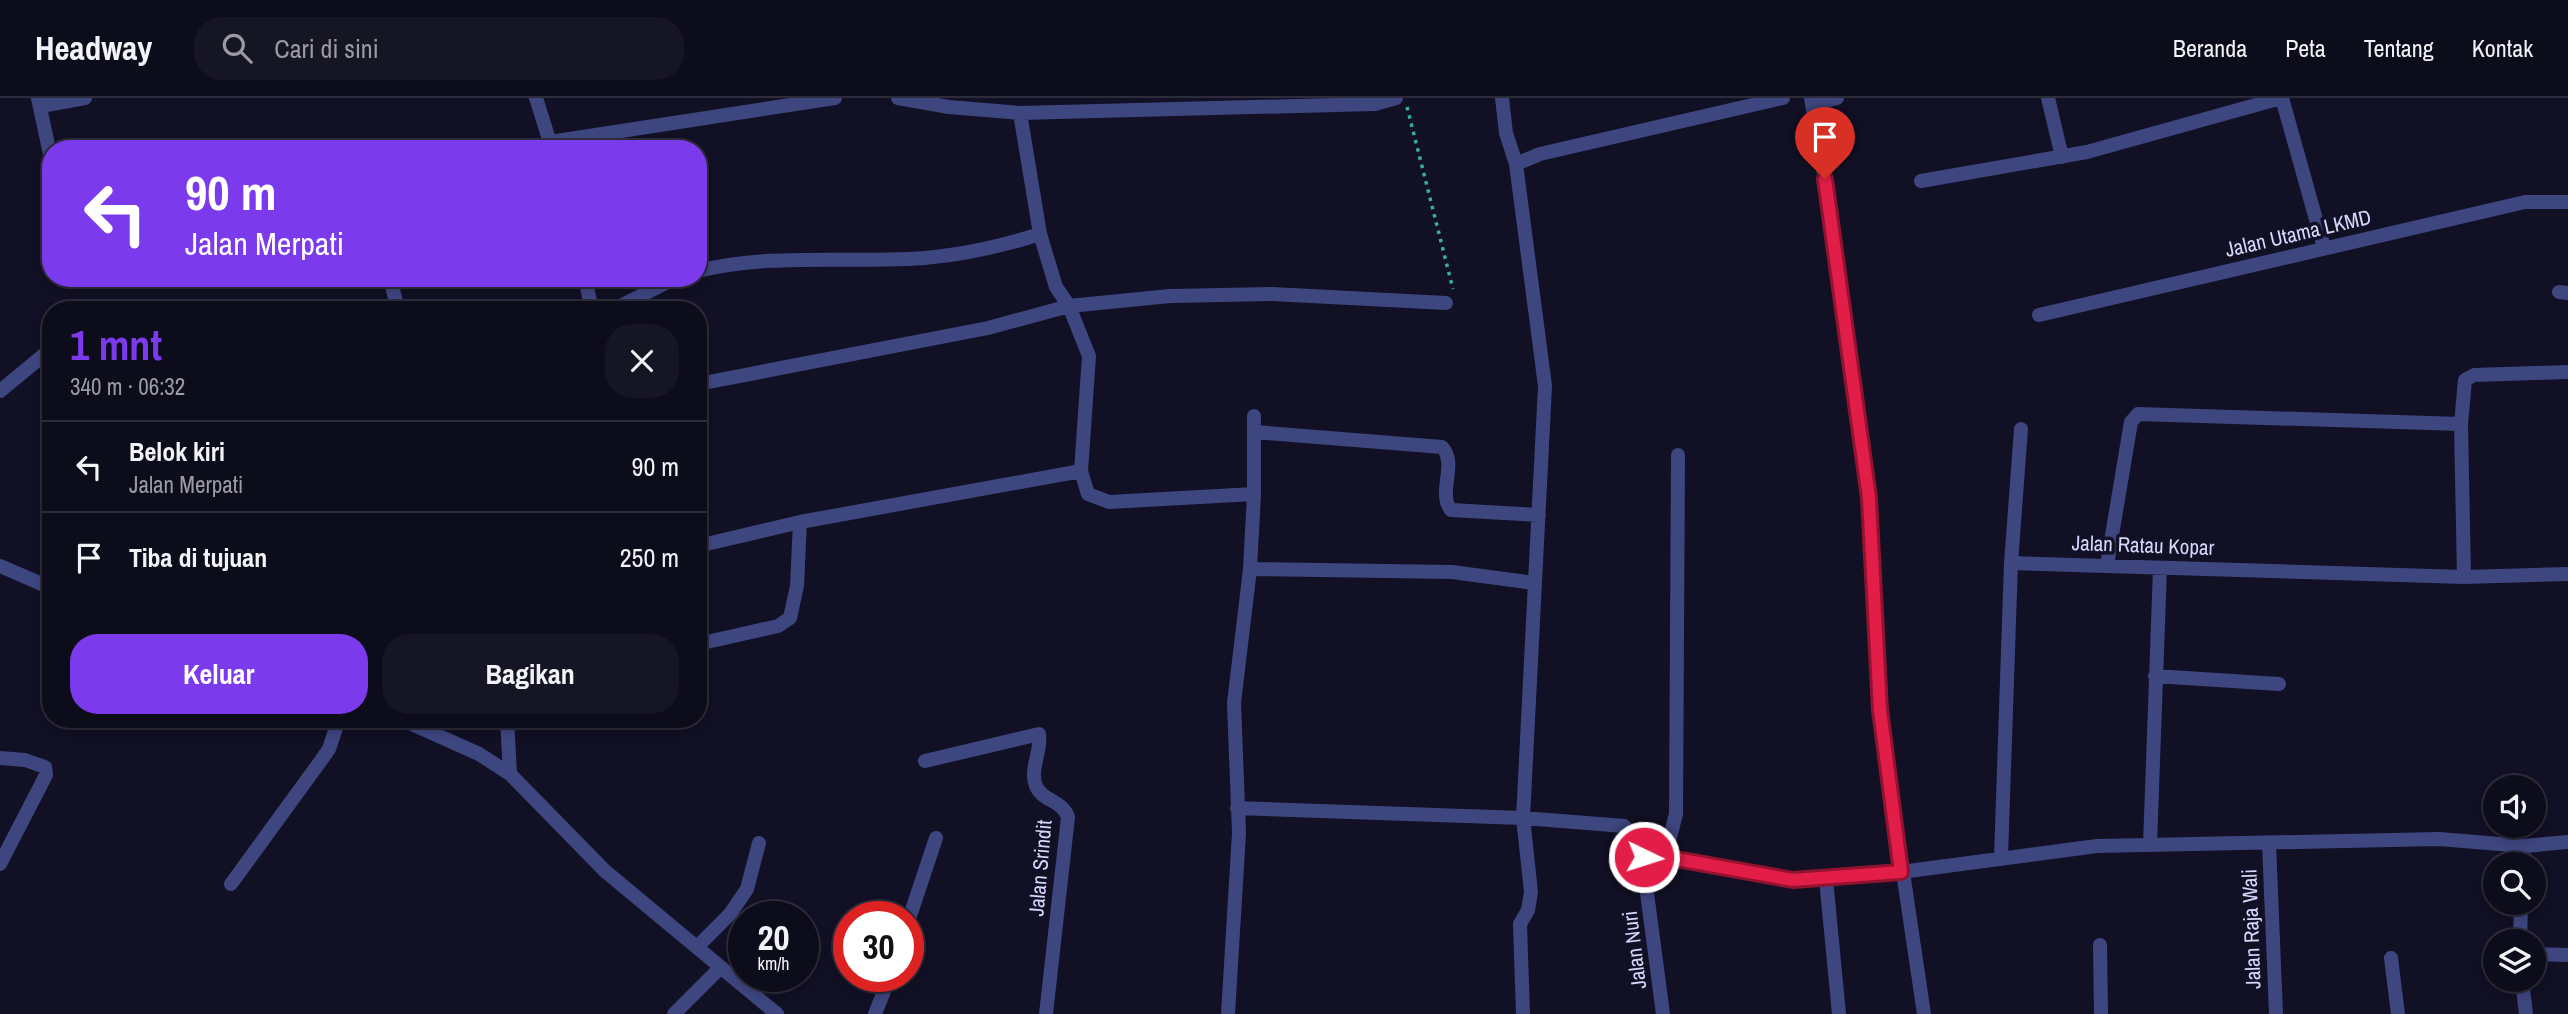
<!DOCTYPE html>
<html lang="id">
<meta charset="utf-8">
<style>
:root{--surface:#0d0c1b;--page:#161524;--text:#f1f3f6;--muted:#9a9ba3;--line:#2d2c3a;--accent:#7c3aed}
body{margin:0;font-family:"Archivo Narrow",sans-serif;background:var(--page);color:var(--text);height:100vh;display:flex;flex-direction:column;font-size:26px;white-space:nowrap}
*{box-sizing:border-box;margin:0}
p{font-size:23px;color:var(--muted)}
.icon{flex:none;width:38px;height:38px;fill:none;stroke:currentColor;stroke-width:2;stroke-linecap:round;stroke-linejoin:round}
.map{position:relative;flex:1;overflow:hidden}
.drawer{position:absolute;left:42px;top:203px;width:665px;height:427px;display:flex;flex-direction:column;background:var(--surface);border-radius:28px;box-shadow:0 4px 10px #0003,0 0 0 2px var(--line)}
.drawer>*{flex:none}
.guide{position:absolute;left:42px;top:42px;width:665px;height:147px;border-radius:28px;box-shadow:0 4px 10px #0003,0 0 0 2px var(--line);background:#7c3aed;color:#fff;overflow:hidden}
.controls{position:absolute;left:2483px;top:677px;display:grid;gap:14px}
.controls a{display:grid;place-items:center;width:63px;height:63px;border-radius:50%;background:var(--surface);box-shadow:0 4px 10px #0003,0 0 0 2px var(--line);font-size:35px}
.speed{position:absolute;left:728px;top:803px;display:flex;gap:14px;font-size:35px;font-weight:700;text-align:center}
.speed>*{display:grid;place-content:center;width:91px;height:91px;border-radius:50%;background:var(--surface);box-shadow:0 4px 10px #0003,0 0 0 2px var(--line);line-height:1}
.speed small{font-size:18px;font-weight:400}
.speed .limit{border:10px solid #d22;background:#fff;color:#111}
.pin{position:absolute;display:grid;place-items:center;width:60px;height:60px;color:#fff;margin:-72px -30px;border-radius:50% 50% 50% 0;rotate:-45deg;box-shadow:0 0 7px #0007}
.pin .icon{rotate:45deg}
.me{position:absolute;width:77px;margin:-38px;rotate:94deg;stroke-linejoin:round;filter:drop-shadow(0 0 5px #0008)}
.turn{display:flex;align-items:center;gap:24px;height:147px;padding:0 28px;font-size:32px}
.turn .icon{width:91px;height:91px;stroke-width:2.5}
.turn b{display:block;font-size:49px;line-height:60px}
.round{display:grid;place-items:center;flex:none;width:74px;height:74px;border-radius:28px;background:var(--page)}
.headline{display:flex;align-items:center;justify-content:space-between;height:119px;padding:0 28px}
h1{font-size:42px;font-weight:700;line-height:52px;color:var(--accent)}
.button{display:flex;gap:14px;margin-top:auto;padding:14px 28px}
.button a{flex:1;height:80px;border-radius:28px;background:var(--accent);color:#fff;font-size:28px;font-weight:700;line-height:80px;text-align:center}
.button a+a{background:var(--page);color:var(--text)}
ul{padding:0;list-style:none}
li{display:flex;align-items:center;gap:21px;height:91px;padding:0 28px;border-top:2px solid var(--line)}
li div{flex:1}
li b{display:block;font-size:26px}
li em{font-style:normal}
header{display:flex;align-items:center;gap:42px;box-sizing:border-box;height:98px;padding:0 35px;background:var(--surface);border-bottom:2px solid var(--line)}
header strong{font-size:33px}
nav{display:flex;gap:38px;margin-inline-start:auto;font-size:24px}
.search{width:490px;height:63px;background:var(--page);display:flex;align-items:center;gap:18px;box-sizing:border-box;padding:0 24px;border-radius:28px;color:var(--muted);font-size:26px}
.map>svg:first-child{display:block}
</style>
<header>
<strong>Headway</strong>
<div class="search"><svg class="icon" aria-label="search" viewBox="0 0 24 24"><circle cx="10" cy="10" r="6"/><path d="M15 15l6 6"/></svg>Cari di sini</div>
<nav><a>Beranda</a><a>Peta</a><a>Tentang</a><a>Kontak</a></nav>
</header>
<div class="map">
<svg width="2568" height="916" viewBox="0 0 2568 916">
<rect width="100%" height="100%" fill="#111024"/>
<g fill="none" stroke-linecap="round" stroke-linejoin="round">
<path stroke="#37af96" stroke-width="3.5" stroke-dasharray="3.5 5" stroke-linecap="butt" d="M 1407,9 L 1453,191"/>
<path stroke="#3e4680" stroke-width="14" d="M 38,0 L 51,61
M 536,0 L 552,51
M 898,0 L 949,9 L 1020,15 L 1375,6 L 1396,0
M 1502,0 L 1506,35 L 1516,66 L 1540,56 L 1783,0
M 1811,0 L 1833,130 L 1869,400 L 1879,612 L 1924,916
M 2048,0 L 2062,59
M 2282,0 L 2324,150
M 1813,6 L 1837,0
M 41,8 L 85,0
M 550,44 L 835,0
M 1516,66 L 1545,288 L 1523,720 L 1624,728 L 1640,742 L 1663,916
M 1921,83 L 2087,54 L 2281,0
M 698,173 C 765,156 839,164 908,161 C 954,159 996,150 1040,136
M 390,180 L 398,212
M 585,180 L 592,212
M 2559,194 L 2568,195
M 613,212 L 675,180
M 2039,217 L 2525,104 L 2568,104
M 698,286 L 988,230 L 1069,208 L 1170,198 L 1272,196 L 1446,205
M 0,293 L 51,251
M 1255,334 L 1442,349 C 1458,366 1437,395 1451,412 L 1539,417
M 1081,373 L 1088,396 L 1109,404 L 1254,396
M 698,448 L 800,424 L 1081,373 L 1089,258 L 1069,208 L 1056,189 L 1040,136 L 1020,15
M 2011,465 L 2021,331
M 2107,467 L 2131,324 L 2138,316 L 2461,326
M 0,468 L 51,490
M 1250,471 L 1452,474 L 1534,485
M 2464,479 L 2461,326 L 2465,282 L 2474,277 L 2568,274
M 698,546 L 778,528 L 790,520 L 797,488 L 800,424
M 2155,578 L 2279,586
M 401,621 L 479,656 L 510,676 L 605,773 L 777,916
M 507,621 L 510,676
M 0,660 L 25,662 L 45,669 L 46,677 L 0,766
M 925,663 L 1039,636 C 1042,652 1029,673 1036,688 C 1042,703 1062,702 1068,719 L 1046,916
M 1237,710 L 1523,720 L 1531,794 L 1528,812 L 1520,826 L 1523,916
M 2269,745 L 2276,916
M 2150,747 L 2160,470
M 1644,759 L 1665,759 L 1676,716 L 1678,357
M 1665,759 L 1793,782 L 1901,774 L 2097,748 L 2439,741 L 2524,748 L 2568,744
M 2001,759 L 2011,465 L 2464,479 L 2568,476
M 2523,766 L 2524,748
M 1826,781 L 1839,916
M 231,786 L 317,668 L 329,651 L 339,621
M 908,824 L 936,740
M 2520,844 L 2521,805
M 2100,847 L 2101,916
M 697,849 L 730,816 L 747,791 L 759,745
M 2534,856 L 2568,857
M 2391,860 L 2398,916
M 2522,882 L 2526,916
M 674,916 L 720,870
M 875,916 L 890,878
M 1228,916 L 1239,735 L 1234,605 L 1250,471 L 1254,396 L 1254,318"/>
</g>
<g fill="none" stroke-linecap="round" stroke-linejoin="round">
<defs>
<path id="route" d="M 1644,759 L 1665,759 L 1793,782 L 1901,774 L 1880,612 L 1869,400 L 1825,81"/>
</defs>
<use href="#route" stroke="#92132f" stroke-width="18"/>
<use href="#route" stroke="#e11d48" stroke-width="12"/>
</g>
<g text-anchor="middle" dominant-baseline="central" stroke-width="7" stroke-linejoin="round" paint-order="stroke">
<g font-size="21" fill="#d6d7fc" stroke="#111024">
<text transform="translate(2298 135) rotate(-13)">Jalan Utama LKMD</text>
<text transform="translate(2143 447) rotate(2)">Jalan Ratau Kopar</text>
<text transform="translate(1040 770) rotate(-85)">Jalan Srindit</text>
<text transform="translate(2251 831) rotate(-92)">Jalan Raja Wali</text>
<text transform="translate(1634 852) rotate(-97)">Jalan Nuri</text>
</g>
</g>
</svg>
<div class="controls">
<a><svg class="icon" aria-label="sound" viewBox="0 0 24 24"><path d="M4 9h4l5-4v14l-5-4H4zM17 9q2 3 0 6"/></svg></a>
<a><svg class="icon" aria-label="search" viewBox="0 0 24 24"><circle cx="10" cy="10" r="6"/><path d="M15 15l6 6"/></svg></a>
<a><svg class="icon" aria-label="layers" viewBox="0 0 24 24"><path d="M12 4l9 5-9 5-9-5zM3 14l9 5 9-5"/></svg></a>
</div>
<div class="speed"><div>20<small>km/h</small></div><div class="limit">30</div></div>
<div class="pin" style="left:1825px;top:81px;background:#d93025"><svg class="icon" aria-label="arrive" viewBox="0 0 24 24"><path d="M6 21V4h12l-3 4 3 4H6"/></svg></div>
<svg class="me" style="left:1644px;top:759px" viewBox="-20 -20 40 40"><circle r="17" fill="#e11d48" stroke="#fff" stroke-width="3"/><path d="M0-11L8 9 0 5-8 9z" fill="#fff"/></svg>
<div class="guide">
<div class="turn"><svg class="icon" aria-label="left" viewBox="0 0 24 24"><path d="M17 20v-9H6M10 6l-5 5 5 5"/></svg><div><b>90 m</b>Jalan Merpati</div></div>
</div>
<section class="drawer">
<div class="headline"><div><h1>1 mnt</h1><p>340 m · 06:32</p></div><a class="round"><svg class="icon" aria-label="close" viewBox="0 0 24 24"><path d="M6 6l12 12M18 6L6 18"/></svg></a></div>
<ul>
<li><svg class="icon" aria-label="left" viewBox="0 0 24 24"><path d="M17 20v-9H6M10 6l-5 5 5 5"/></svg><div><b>Belok kiri</b><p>Jalan Merpati</p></div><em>90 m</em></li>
<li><svg class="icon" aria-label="arrive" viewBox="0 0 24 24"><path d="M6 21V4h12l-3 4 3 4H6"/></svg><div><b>Tiba di tujuan</b></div><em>250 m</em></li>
</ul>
<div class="button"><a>Keluar</a><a>Bagikan</a></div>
</section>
</div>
